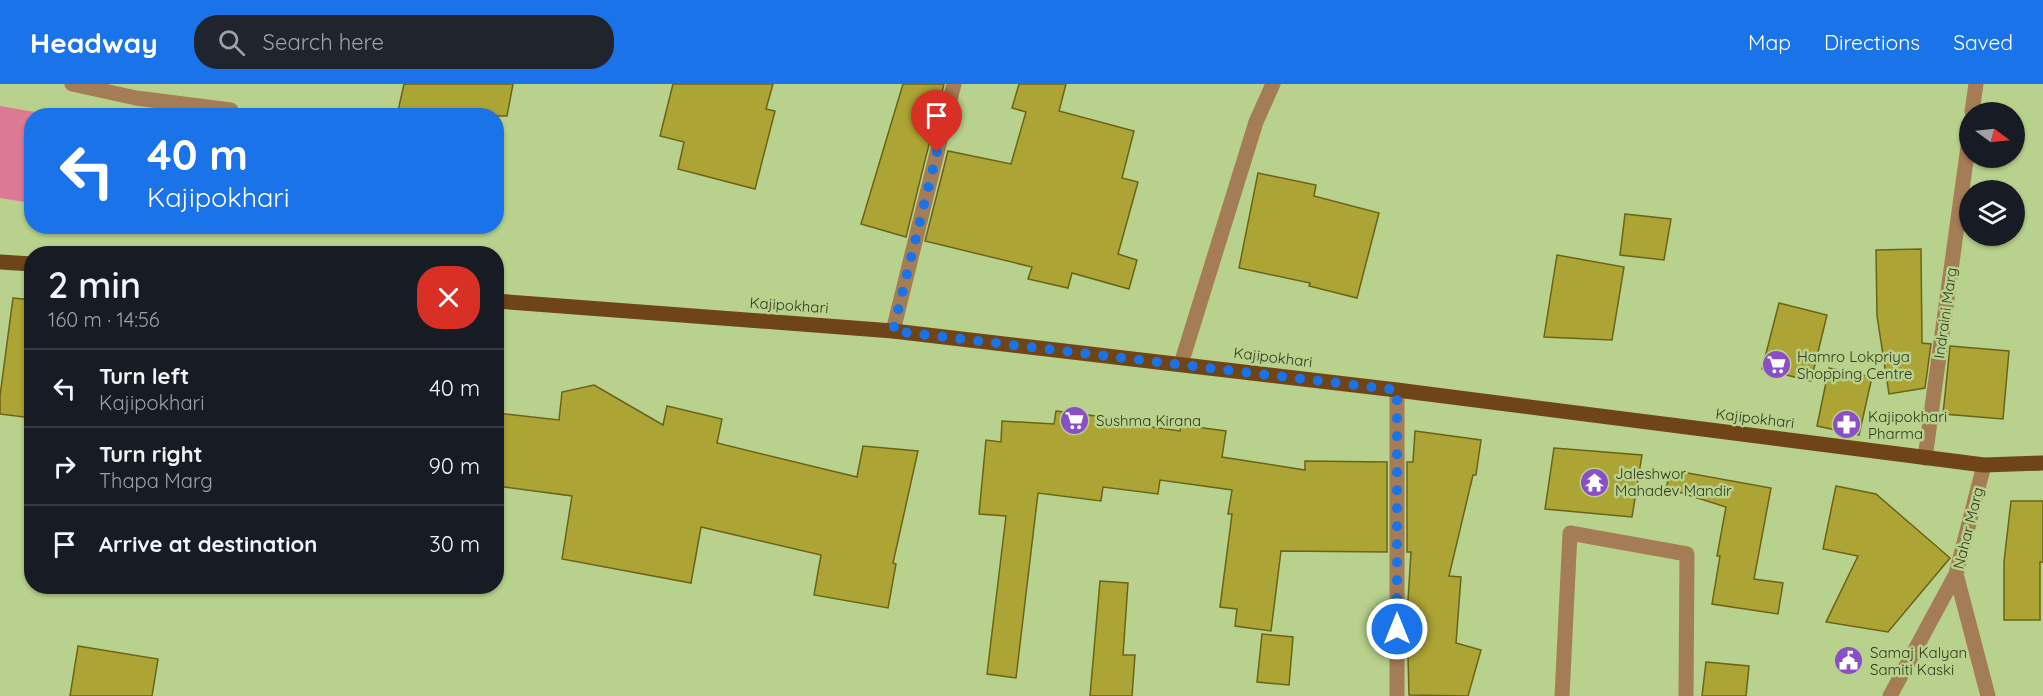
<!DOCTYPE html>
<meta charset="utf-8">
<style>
:root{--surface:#171b24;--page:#20242c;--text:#f1f3f6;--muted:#9ea1a6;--line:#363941;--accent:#1a73e8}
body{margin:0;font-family:Quicksand,sans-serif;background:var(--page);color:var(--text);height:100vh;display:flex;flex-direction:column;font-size:22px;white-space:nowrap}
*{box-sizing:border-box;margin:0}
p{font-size:20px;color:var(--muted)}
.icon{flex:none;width:33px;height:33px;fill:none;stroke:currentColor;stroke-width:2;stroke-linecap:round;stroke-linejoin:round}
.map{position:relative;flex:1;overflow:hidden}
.panel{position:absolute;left:24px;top:162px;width:480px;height:348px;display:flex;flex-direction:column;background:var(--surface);border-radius:24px;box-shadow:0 2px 4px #0004}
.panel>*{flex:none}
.guide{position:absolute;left:24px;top:24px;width:480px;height:126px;border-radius:24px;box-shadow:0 2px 4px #0004;background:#1a73e8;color:#fff;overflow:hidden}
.needle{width:39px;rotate:105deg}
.tools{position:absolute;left:1959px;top:18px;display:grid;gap:12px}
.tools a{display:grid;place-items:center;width:66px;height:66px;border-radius:50%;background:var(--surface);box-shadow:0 2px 4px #0004;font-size:30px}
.pin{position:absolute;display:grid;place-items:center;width:51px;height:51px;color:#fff;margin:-62px -26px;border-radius:50% 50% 50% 0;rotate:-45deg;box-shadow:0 0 6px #0007}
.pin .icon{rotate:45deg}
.me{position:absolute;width:66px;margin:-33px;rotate:0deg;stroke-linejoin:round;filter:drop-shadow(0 0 4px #0008)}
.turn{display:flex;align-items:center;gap:21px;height:126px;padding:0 24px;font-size:27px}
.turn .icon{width:78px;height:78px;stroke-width:2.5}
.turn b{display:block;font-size:42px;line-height:51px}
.round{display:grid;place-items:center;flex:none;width:63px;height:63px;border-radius:24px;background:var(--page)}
.head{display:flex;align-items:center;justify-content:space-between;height:102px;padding:0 24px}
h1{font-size:36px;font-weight:600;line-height:45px}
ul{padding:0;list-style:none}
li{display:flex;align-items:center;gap:18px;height:78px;padding:0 24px;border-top:2px solid var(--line)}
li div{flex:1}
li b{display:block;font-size:22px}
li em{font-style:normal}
header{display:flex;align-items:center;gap:36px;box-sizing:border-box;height:84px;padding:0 30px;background:var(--accent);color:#fff}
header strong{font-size:28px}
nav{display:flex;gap:33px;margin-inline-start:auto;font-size:21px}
.search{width:420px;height:54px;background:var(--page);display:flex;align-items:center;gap:15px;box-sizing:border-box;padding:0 21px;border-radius:24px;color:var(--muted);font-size:22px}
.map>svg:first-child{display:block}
</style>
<header>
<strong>Headway</strong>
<div class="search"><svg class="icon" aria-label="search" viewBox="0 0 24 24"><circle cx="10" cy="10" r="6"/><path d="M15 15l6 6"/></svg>Search here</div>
<nav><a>Map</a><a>Directions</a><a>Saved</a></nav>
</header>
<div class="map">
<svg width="2043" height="612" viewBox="0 0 2043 612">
<rect width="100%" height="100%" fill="#b8d18c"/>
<path fill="#dd7a93" d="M 0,22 L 52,31 L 32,32 L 31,119 L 0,114 Z"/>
<path fill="#aca434" stroke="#6a6415" stroke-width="1.5" d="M 404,0 L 513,0 L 507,32 L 421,32 L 398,27 Z
M 673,0 L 773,0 L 766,25 L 775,27 L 755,105 L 678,85 L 684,58 L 660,52 Z
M 903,0 L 944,0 L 906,153 L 861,140 Z
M 1019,0 L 1066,0 L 1059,27 L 1134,47 L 1122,94 L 1138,98 L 1118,170 L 1137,176 L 1129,205 L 1072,189 L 1068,204 L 1028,195 L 1032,183 L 925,157 L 948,67 L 1011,80 L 1026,28 L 1012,24 Z
M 1258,89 L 1316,101 L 1314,112 L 1379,129 L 1357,214 L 1309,202 L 1310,199 L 1239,184 Z
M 1625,130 L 1671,135 L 1664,176 L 1620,171 Z
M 1921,165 L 1922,259 L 1931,260 L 1925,304 L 1889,310 L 1877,232 L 1876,166 Z
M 1557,171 L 1624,183 L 1612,256 L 1544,253 Z
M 13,214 L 32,216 L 32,334 L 0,330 L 0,312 Z
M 1779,219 L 1827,231 L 1811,297 L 1762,285 Z
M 1950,262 L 2009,267 L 2003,335 L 1943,330 Z
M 1829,284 L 1872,293 L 1859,351 L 1817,342 Z
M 594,301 L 663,341 L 667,322 L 722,335 L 717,359 L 857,393 L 863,362 L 918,367 L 893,479 L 896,480 L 888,524 L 814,511 L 821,471 L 701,443 L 691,499 L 562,475 L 572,412 L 496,402 L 496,329 L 559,336 L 562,308 Z
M 1056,327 L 1111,334 L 1111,337 L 1180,347 L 1181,341 L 1226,347 L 1222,373 L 1305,386 L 1305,377 L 1387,378 L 1387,468 L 1281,467 L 1271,547 L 1235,542 L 1237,525 L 1220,523 L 1232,430 L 1228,430 L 1232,406 L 1160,396 L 1158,410 L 1103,403 L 1101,417 L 1038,409 L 1016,594 L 987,590 L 1006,432 L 979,430 L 986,356 L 1001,358 L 1002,337 L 1054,340 Z
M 1415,347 L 1481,356 L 1476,391 L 1473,391 L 1449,492 L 1461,493 L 1456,559 L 1481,566 L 1468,612 L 1409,611 L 1407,533 L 1411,468 L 1407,468 L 1407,378 L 1413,378 Z
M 1554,364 L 1642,371 L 1632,433 L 1545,425 Z
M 1671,386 L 1771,404 L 1754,495 L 1783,499 L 1778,530 L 1712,520 L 1720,472 L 1717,472 L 1726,423 L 1666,404 Z
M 1836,402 L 1876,410 L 1950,474 L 1888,548 L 1826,538 L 1858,472 L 1823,465 Z
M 2011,417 L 2043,417 L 2043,478 L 2040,478 L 2040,536 L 2004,536 L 2004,478 Z
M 1100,497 L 1128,499 L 1123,571 L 1135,571 L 1132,612 L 1090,612 Z
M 1262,550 L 1293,553 L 1289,601 L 1257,598 Z
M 78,562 L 158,575 L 152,612 L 70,612 Z
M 1706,578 L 1749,582 L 1746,612 L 1702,612 Z"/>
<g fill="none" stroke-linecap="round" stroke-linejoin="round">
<path stroke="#a47c56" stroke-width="15" d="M 72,0 L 136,14 L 231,26
M 1972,28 L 1976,0
M 893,247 L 954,0
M 1181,280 L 1256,38 L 1273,0
M 1397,306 L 1397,612
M 1925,374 L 1970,48
M 1984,381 L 1956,490 L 1988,612
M 1562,612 L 1570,449 L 1687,470 L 1686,612
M 1890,612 L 1956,490"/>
<path stroke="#6f4517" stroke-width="15" d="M 0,178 L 32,180
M 496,217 L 893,247 L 1397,306 L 1984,381 L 2043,379"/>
</g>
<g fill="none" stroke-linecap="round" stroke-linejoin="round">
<path stroke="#1a73e8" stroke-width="10" stroke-dasharray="0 18" d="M 937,68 L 893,247 L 1397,306 L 1397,545"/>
</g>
<defs>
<symbol id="supermarket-disc" viewBox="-11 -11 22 22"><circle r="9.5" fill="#8b4ec4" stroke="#b8d18c"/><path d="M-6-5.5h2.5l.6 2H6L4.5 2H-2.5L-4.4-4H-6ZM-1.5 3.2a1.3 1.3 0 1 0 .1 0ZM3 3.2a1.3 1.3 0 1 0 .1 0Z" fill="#fff"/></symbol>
<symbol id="pharmacy-disc" viewBox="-11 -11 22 22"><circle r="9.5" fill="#8b4ec4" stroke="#b8d18c"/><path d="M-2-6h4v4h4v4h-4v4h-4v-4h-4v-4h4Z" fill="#fff"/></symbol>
<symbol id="temple-disc" viewBox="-11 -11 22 22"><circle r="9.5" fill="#8b4ec4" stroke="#b8d18c"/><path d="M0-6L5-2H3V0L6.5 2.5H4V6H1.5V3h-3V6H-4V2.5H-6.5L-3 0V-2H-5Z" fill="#fff"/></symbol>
<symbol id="civic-disc" viewBox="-11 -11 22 22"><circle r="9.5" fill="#8b4ec4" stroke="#b8d18c"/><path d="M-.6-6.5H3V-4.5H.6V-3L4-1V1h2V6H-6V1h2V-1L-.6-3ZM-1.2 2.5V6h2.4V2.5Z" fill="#fff"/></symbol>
</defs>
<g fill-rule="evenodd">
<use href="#supermarket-disc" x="1760" y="264" width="33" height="33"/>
<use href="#supermarket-disc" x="1058" y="320" width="33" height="33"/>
<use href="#pharmacy-disc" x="1830" y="324" width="33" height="33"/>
<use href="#temple-disc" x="1578" y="382" width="33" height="33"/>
<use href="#civic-disc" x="1832" y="560" width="33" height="33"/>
</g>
<g text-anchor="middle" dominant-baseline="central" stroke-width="5" stroke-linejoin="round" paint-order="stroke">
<g font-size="15" fill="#2f391d" stroke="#b8d18c">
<text transform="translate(789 221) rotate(4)">Kajipokhari</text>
<text transform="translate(1945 229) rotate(-82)">Indraini Marg</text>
<text transform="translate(1273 273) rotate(7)">Kajipokhari</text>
<text transform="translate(1755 334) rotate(7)">Kajipokhari</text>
<text transform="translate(1968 444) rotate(-76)">Nahar Marg</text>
</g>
<g font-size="15" fill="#2f391d" stroke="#b8d18c" text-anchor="start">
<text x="1797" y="272">Hamro Lokpriya<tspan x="1797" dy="17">Shopping Centre</tspan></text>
<text x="1868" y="332">Kajipokhari<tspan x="1868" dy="17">Pharma</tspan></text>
<text x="1096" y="336">Sushma Kirana</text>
<text x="1615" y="389">Jaleshwor<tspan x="1615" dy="17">Mahadev Mandir</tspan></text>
<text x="1870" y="568">Samaj Kalyan<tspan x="1870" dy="17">Samiti Kaski</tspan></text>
</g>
</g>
</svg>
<div class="tools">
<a><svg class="needle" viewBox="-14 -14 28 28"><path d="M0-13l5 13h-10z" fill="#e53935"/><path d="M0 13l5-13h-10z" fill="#9ea1a6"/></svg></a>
<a><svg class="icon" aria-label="layers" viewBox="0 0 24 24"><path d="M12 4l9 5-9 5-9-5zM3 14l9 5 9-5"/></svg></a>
</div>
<div class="pin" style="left:937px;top:68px;background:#d93025"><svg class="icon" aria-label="arrive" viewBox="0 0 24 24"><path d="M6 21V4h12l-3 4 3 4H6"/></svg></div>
<svg class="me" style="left:1397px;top:545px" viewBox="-20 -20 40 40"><circle r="17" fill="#1a73e8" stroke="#fff" stroke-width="3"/><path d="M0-11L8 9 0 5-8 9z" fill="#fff"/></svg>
<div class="guide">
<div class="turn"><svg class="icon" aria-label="left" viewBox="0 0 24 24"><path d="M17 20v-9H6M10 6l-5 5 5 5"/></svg><div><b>40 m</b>Kajipokhari</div></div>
</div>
<section class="panel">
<div class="head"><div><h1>2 min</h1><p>160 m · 14:56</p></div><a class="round" style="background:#d93025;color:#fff"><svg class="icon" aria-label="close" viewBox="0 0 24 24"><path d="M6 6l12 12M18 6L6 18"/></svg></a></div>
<ul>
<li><svg class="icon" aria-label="left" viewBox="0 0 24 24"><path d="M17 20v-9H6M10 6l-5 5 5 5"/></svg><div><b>Turn left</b><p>Kajipokhari</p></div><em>40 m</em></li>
<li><svg class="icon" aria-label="right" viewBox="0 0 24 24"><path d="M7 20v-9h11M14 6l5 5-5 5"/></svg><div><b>Turn right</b><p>Thapa Marg</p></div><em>90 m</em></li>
<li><svg class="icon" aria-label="arrive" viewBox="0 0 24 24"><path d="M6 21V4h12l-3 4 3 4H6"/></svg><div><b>Arrive at destination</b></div><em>30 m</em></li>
</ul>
</section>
</div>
